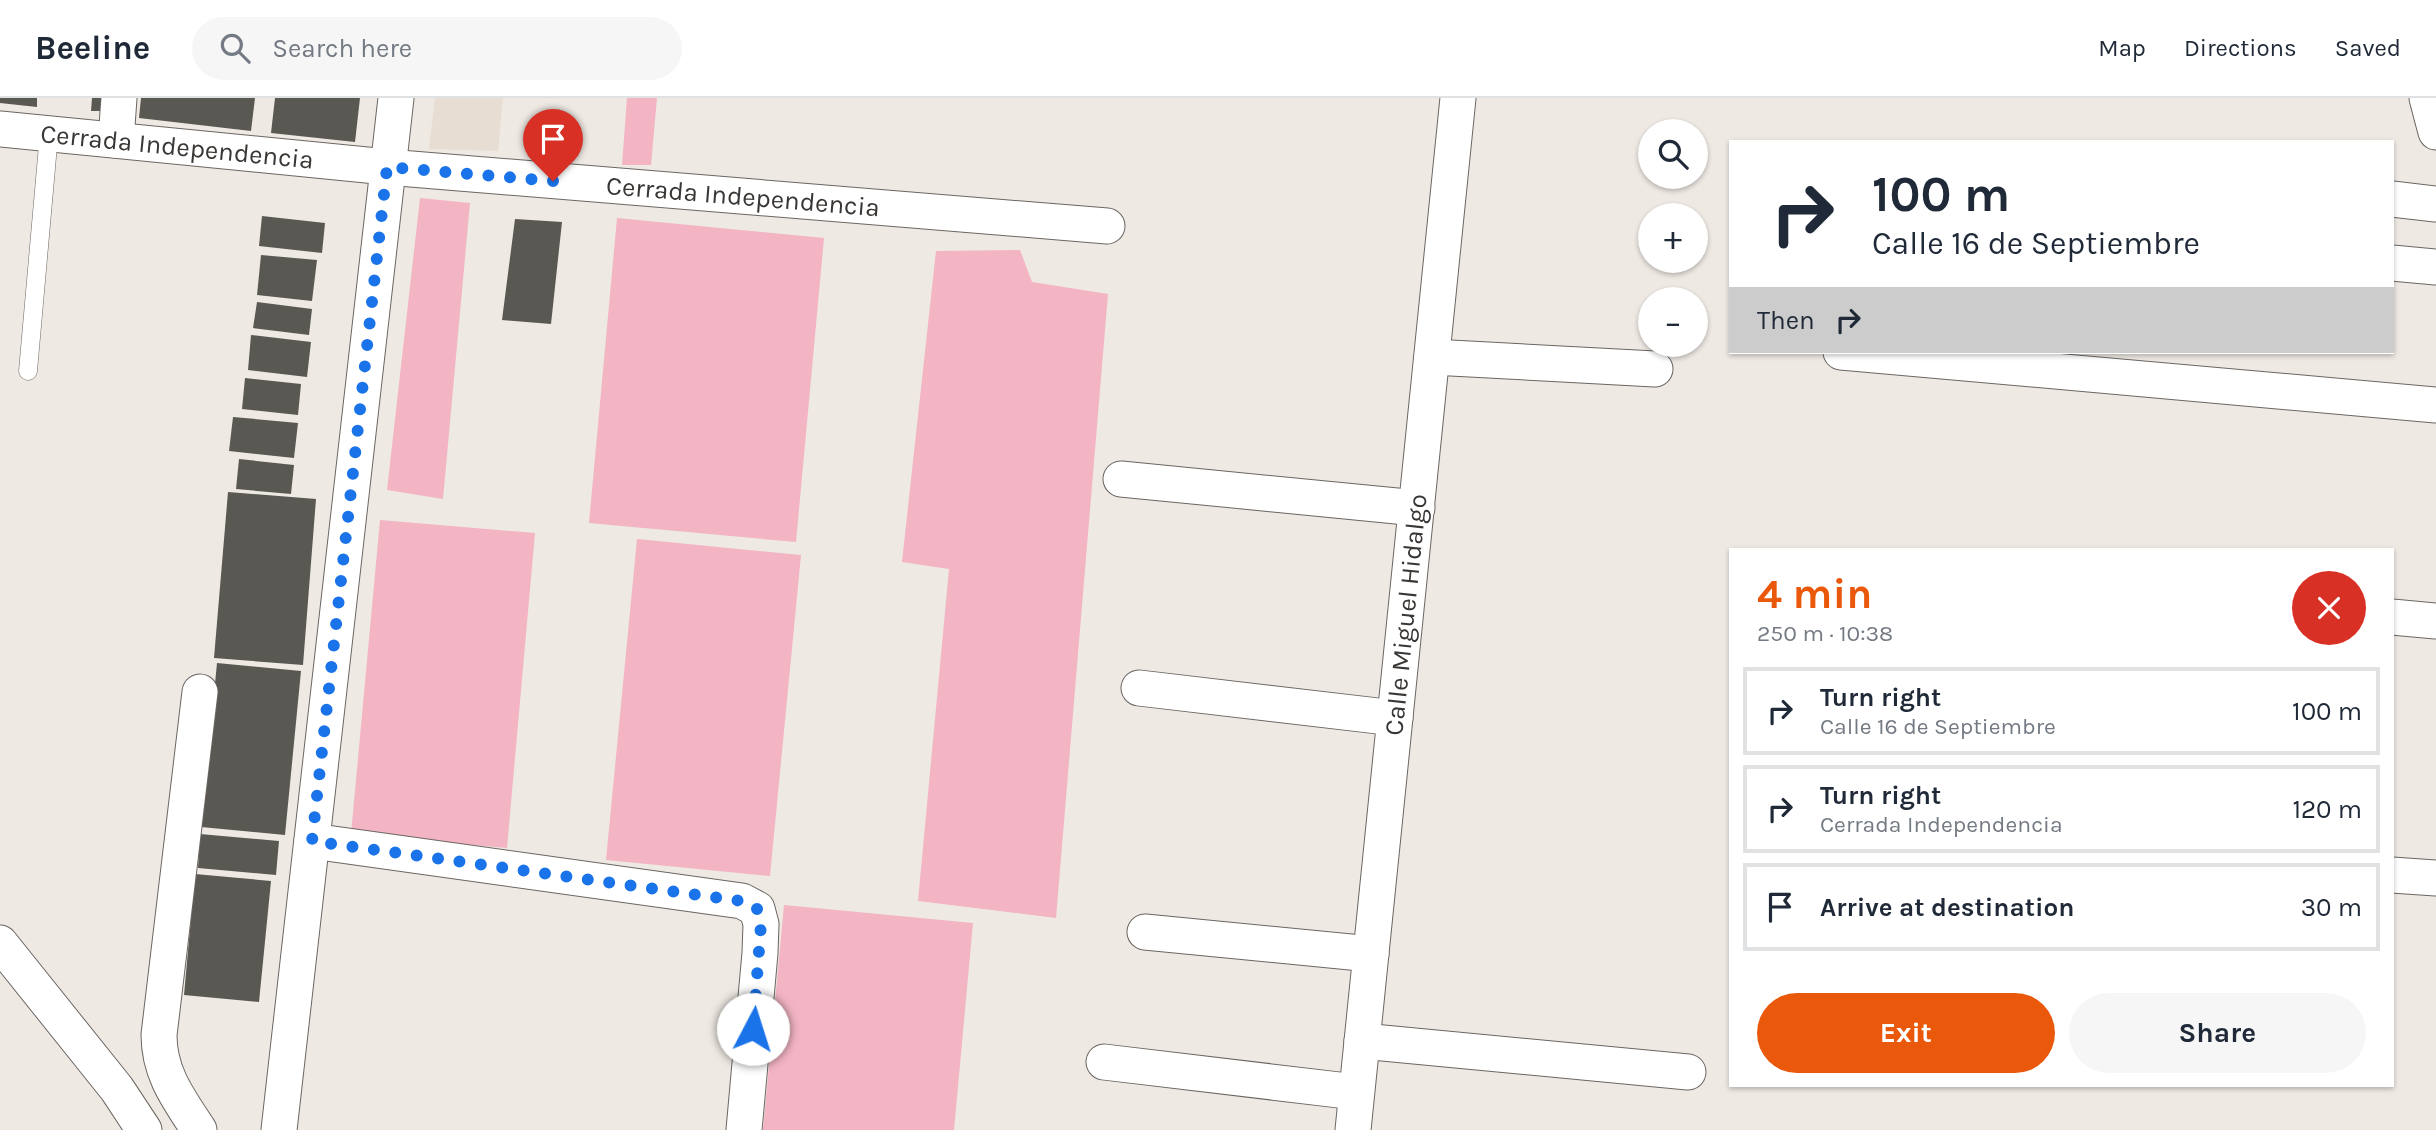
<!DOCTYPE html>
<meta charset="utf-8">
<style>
:root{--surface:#fff;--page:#f6f6f7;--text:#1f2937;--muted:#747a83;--line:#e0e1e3;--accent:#ea580c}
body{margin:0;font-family:Karla,sans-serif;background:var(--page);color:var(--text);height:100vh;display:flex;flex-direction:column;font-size:26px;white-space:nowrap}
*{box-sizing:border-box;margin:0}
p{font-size:23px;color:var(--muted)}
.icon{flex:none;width:38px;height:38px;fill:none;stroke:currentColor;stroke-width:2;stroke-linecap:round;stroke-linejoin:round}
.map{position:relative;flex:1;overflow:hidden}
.drawer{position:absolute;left:1729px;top:450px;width:665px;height:539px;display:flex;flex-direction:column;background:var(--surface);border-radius:0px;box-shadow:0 2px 5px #0004}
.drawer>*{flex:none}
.banner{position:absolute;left:1729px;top:42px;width:665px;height:214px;border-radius:0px;box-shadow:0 2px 5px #0004;background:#fff;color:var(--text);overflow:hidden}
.tools{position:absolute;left:1638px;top:21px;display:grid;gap:14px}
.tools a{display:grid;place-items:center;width:70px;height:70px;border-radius:50%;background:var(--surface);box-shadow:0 2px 5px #0004;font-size:35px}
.pin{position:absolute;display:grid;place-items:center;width:60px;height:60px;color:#fff;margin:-72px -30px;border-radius:50% 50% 50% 0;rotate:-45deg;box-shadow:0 0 7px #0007}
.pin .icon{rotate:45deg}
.me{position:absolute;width:77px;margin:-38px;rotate:5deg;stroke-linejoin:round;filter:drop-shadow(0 0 5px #0008)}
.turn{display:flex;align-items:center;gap:24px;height:147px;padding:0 28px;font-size:32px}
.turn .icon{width:91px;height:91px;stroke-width:2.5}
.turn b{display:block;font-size:49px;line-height:60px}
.then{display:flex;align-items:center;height:66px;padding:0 28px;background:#0003;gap:14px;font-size:26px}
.round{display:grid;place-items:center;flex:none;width:74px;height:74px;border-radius:37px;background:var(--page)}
.overview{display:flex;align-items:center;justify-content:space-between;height:119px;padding:0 28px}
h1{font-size:42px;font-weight:700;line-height:52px;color:var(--accent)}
.primary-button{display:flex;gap:14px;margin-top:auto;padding:14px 28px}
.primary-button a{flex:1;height:80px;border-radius:42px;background:var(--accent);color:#fff;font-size:28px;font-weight:700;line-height:80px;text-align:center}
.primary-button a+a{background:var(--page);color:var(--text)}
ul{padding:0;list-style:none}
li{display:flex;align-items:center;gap:21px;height:88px;margin:0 14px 10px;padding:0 14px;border:4px solid var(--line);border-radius:0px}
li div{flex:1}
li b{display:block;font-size:26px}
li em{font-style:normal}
header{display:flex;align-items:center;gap:42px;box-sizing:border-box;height:98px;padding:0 35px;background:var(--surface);border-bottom:2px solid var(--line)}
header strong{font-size:33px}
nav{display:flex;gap:38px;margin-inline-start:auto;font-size:24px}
.search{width:490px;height:63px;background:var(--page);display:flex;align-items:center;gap:18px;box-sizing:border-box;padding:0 24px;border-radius:38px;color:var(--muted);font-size:26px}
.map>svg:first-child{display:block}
</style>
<header>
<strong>Beeline</strong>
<div class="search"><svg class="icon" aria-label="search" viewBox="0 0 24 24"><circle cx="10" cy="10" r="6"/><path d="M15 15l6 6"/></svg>Search here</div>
<nav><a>Map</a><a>Directions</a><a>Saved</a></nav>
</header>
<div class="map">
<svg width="2436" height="1032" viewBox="0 0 2436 1032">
<rect width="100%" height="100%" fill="#eee9e3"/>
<path fill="#e8ddd2" d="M 435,0 L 503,0 L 498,53 L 429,51 Z"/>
<path fill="#f3b4c3" d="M 627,0 L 657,0 L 651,67 L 622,67 Z
M 420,100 L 470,105 L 443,401 L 387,392 Z
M 617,120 L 824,140 L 796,444 L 589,425 Z
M 1020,152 L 1032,184 L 1108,196 L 1056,820 L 918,803 L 949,471 L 902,464 L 936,153 Z
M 380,422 L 535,435 L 507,750 L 351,736 Z
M 637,441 L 801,457 L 770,778 L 606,762 Z
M 784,807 L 973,825 L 954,1032 L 763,1032 Z"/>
<path fill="#5a5853" d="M 0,0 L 37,0 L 37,9 L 0,5 Z
M 92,0 L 104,0 L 103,13 L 91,13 Z
M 141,0 L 255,0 L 251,33 L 139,20 Z
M 275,0 L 360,0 L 355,44 L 271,35 Z
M 262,118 L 325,125 L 322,155 L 259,148 Z
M 515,121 L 562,124 L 551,226 L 502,222 Z
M 261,157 L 317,162 L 312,203 L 257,197 Z
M 257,204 L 312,211 L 309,237 L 253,230 Z
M 251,237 L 311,244 L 307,279 L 248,272 Z
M 245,280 L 301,286 L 298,317 L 242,311 Z
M 233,319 L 298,325 L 294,360 L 229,353 Z
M 239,361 L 294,367 L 291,396 L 236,391 Z
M 228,394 L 316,401 L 303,567 L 214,560 Z
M 217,565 L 301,573 L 285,737 L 201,729 Z
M 200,736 L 279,743 L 276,777 L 198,770 Z
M 195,776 L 271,783 L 259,904 L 184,897 Z"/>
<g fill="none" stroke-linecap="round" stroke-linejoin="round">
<defs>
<path id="lane" d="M 28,273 L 49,36"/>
<g id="street">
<path d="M 2427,0 L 2436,34"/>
<path id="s1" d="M 0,31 L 387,69 L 1107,128"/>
<path d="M 116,42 L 119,0"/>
<path d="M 2392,101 L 2436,106"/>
<path d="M 2392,165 L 2436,169"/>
<path d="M 1841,254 L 2436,307"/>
<path d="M 1432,259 L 1655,271"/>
<path d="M 1121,381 L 1417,410"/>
<path d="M 2392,519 L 2436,523"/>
<path d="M 1139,590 L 1395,620"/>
<path d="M 312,743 L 742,803 L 757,811 L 761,826 L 760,855 L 744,1032"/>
<path d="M 2392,777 L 2436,780"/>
<path d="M 1145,834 L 1371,856"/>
<path d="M 0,845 L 117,991 L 144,1032"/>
<path d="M 1362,943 L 1688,974"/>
<path d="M 1104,964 L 1356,994"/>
<path d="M 199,1032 C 178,1000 159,975 159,937 L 200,594"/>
<path d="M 279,1032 L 396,0"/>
<path id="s2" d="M 1353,1032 L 1458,0"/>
</g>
</defs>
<use href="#lane" stroke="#6b6662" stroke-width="19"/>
<use href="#street" stroke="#6b6662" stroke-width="37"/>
<use href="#lane" stroke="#fff" stroke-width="18"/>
<use href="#street" stroke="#fff" stroke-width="35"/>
</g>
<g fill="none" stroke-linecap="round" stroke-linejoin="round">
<path stroke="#1a73e8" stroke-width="12" stroke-dasharray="0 21.6" d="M 553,83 L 387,69 L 312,743 L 742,803 L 757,811 L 761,826 L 753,931"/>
</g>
<g text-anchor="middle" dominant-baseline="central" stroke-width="7" stroke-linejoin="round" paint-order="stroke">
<g font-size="26" fill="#393634" stroke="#fff">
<text stroke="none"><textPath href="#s1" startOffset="178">Cerrada Independencia</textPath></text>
<text stroke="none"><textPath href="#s1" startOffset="746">Cerrada Independencia</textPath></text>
<text stroke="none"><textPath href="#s2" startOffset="518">Calle Miguel Hidalgo</textPath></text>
</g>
</g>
</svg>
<div class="tools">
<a><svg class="icon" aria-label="search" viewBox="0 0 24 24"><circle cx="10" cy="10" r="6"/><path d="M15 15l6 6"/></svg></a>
<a>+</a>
<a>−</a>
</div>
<div class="pin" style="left:553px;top:83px;background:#d93025"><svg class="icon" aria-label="arrive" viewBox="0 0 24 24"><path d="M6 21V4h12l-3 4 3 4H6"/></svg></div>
<svg class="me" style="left:753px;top:931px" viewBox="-20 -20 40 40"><circle r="19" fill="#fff"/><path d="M0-13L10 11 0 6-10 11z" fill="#1a73e8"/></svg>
<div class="banner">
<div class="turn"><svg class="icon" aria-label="right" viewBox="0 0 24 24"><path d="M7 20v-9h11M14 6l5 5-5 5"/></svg><div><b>100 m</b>Calle 16 de Septiembre</div></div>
<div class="then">Then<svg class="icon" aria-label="right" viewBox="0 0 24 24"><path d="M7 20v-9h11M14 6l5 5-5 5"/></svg></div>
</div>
<section class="drawer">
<div class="overview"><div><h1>4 min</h1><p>250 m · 10:38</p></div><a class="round" style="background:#d93025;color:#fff"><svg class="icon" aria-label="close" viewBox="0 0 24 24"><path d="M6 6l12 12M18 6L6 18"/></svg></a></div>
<ul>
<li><svg class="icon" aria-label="right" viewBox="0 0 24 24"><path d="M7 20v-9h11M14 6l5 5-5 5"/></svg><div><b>Turn right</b><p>Calle 16 de Septiembre</p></div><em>100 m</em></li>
<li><svg class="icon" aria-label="right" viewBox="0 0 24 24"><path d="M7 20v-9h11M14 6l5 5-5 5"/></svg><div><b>Turn right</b><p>Cerrada Independencia</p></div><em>120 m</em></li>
<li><svg class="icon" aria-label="arrive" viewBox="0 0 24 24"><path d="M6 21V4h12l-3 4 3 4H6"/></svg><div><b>Arrive at destination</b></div><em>30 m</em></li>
</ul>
<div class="primary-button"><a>Exit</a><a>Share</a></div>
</section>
</div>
